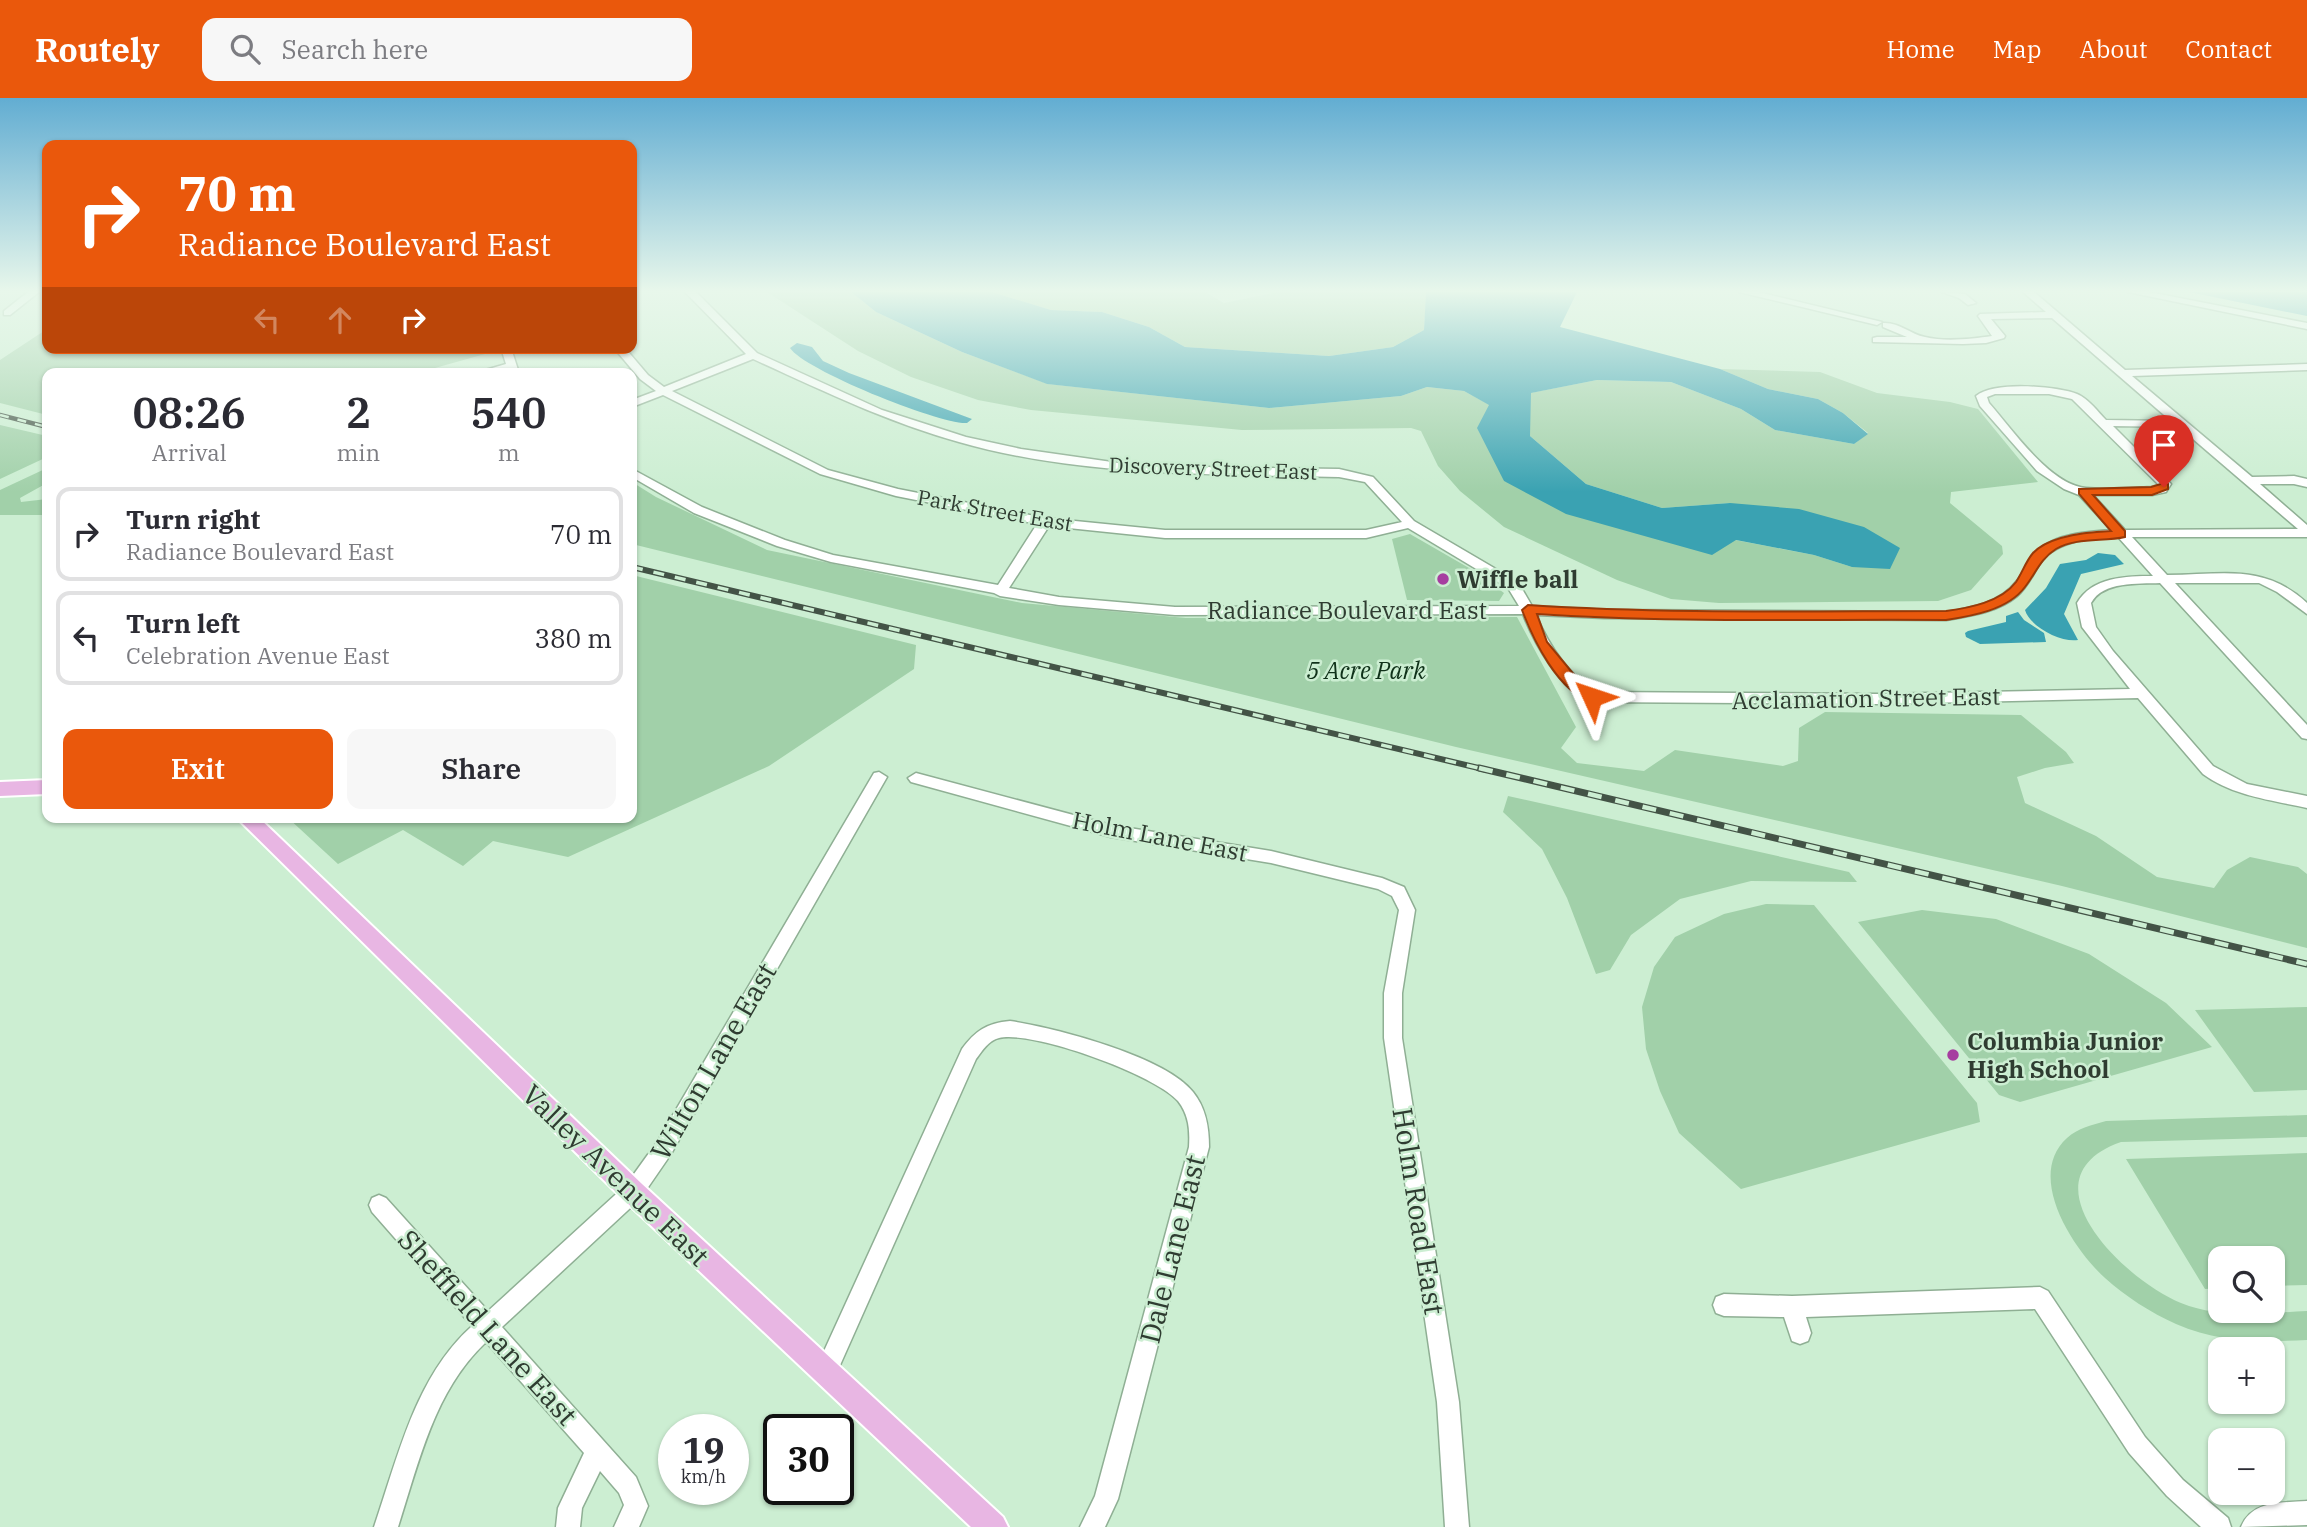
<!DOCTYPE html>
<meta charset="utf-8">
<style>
:root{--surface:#fff;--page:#f7f7f7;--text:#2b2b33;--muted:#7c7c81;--line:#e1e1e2;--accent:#ea580c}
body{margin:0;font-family:"IBM Plex Serif",serif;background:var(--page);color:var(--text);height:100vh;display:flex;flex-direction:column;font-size:26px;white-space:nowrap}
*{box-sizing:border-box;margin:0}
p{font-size:23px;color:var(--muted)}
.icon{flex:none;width:38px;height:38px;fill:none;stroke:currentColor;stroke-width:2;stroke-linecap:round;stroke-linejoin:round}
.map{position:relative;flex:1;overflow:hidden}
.panel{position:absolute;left:42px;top:270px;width:595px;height:455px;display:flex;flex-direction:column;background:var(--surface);border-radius:14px;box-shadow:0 2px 5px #0004}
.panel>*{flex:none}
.hud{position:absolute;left:42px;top:42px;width:595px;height:214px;border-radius:14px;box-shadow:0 2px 5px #0004;background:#ea580c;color:#fff;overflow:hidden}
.tools{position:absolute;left:2208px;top:1148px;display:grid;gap:14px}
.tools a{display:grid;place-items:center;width:77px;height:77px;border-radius:14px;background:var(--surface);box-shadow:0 2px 5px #0004;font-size:35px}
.speed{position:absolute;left:658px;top:1316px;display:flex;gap:14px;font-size:35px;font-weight:700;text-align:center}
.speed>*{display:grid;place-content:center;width:91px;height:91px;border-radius:50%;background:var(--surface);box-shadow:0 2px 5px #0004;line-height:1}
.speed small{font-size:18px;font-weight:400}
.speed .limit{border:4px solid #111;border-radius:10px;background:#fff;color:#111}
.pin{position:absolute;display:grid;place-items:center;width:60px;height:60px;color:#fff;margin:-72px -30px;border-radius:50% 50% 50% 0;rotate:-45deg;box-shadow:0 0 7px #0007}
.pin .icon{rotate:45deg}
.me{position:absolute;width:77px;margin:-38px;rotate:312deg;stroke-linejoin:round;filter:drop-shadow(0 0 5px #0008)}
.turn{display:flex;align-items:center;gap:24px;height:147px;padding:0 21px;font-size:32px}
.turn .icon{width:91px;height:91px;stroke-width:2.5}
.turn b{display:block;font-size:49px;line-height:60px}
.lanes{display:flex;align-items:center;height:66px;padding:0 21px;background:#0003;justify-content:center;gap:35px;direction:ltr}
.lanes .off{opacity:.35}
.eta{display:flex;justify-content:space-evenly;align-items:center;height:119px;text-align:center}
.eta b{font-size:42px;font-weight:600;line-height:49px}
.primary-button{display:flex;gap:14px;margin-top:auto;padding:14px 21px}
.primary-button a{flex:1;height:80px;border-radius:14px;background:var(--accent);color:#fff;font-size:28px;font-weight:600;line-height:80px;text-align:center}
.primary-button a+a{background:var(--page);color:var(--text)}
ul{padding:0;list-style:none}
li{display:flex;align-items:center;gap:21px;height:94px;margin:0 14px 10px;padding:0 7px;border:4px solid var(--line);border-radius:14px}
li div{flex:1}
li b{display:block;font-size:26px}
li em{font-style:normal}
header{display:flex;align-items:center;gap:42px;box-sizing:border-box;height:98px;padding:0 35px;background:var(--accent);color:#fff}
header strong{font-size:33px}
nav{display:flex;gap:38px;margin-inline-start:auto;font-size:24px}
.search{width:490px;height:63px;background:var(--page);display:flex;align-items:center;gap:18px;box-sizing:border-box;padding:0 24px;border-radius:14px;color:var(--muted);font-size:26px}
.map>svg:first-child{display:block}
</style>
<header>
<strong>Routely</strong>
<div class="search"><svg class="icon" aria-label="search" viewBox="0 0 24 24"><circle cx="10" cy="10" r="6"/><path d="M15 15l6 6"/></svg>Search here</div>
<nav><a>Home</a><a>Map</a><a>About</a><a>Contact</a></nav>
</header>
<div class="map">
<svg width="2307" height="1429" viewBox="0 0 2307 1429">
<rect width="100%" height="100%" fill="#cceed2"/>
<path fill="#a1d0a9" d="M 767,194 L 851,194 L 876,214 L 962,254 L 1048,286 L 1269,310 L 1401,298 L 1427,289 L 1464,293 L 1490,307 L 1504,383 L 1735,442 L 1814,457 L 1852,469 L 1730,405 L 1662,410 L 1586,386 L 1530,338 L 1530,295 L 1597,282 L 1671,284 L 1741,311 L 1775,332 L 1854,346 L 1868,335 L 1843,315 L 1818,301 L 1768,291 L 1720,271 L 1820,274 L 1877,295 L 1950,304 L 1978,311 L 2038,384 L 1951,394 L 1950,405 L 2002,448 L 2003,456 L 1971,492 L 1938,503 L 1719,505 L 1671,501 L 1617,482 L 1504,429 L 1460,393 L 1438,368 L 1421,333 L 1411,330 L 1242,332 L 1031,312 L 978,302 L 911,279 L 858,253 Z
M 992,194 L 1205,194 L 1224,205 L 1278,194 L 1426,194 L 1426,199 L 1424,232 L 1393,249 L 1329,258 L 1185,249 L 1149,229 L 1102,214 L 1051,212 Z
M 47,231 L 47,250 L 488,250 L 485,256 L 417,275 L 47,275 L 47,317 L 0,305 L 0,262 Z
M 0,327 L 47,338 L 47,359 L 0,381 Z
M 47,370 L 47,385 L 20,400 L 21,404 L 47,401 L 47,417 L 0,417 L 0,392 Z
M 632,384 L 656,399 L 767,452 L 1022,505 L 1186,520 L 1517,519 L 1576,629 L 1561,650 L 1577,665 L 1644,673 L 1675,652 L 1783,668 L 1798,663 L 1799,630 L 1825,614 L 2021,617 L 2066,654 L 2074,665 L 2045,670 L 2017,679 L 2025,705 L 2096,738 L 2157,779 L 2214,790 L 2227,772 L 2250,759 L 2298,769 L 2307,776 L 2307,850 L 2062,788 L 1456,649 L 632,446 Z
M 1410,436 L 1476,474 L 1504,495 L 1499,503 L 1407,502 L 1392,441 Z
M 632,477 L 916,547 L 914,571 L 769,668 L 568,759 L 493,743 L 463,768 L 403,732 L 338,766 L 287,719 L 632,719 Z
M 1508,698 L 1849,774 L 1857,784 L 1751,783 L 1680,801 L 1631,837 L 1610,872 L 1596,876 L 1567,800 L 1542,751 L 1503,714 Z
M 1766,806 L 1814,807 L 1977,1005 L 1980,1024 L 1741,1091 L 1679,1035 L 1660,993 L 1646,951 L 1642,909 L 1654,869 L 1675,839 L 1724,816 Z
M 1922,812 L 1996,821 L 2089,856 L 2166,905 L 2212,949 L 2020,1004 L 1999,997 L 1858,824 Z
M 2307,909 L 2307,992 L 2254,994 L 2195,912 Z
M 2307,1017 L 2307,1039 L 2121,1044 C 2019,1080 2124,1182 2181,1205 C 2221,1221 2265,1215 2307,1213 L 2307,1242 C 2261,1244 2220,1245 2176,1226 C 2151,1215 2125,1198 2105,1180 C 2073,1151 2025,1078 2067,1040 C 2078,1030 2092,1027 2106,1023 Z
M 2307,1055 L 2307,1187 L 2273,1188 L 2273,1160 L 2221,1160 L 2221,1190 L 2205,1191 L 2126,1061 Z"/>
<path fill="#3aa2b2" d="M 851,194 L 992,194 L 1051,212 L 1102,214 L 1149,229 L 1185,249 L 1329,258 L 1393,249 L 1424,232 L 1426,194 L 1577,194 L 1560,229 L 1720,271 L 1768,291 L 1818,301 L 1843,315 L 1868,336 L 1854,346 L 1775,332 L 1741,311 L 1671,284 L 1597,282 L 1531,295 L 1530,338 L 1586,386 L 1662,410 L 1730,405 L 1799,411 L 1864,429 L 1900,450 L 1890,471 L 1852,469 L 1814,457 L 1736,442 L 1712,457 L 1566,416 L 1504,383 L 1477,330 L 1489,307 L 1464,293 L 1427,289 L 1401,298 L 1269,310 L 1047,286 L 962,254 L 876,214 Z
M 2189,194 L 2307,194 L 2307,218 Z
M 797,245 L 812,249 L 823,263 L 849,275 L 972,321 L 967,325 C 941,327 804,272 790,250 Z
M 2098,455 L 2115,457 L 2124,466 L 2081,476 L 2064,516 L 2078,542 C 2062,545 2030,529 2025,512 L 2046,490 L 2060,466 L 2086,462 Z
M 2018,514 L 2024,522 L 2044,535 L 2046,544 L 1980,546 L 1966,539 L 1965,535 L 1968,533 L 2006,524 L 2006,518 Z"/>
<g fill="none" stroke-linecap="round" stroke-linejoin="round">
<defs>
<path id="minor" d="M 28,194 L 39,194 L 10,217 L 4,217 L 4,213 Z
M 685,194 L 696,194 L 757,255 L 882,312 L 966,339 L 1021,351 L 1140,368 L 1339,371 L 1373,379 L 1414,423 L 1518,484 L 1532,508 L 1604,512 L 1946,514 C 1971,510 2000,505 2016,484 C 2025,473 2030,458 2042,449 C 2061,435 2089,434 2111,432 L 2079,397 L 2064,391 L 2037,373 L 1980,308 L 1976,298 C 1994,283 2055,288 2077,296 C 2088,300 2098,314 2106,322 L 2171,323 L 2052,220 L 1991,221 L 2005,238 L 2004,240 L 1986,245 L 1963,246 L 1873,244 L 1873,240 L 1877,239 L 1907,239 L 1883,229 L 1883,225 C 1899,224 1910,236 1925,239 C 1945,244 1972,241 1992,238 L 1978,218 L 1980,216 L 2046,214 L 2023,194 L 2034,194 L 2125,272 L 2307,266 L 2307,272 L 2132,278 L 2252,379 L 2294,378 L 2307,381 L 2307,389 L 2294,386 L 2260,386 L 2307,427 L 2307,439 L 2132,439 L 2167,477 C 2222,477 2264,465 2307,505 L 2307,516 L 2277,494 L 2259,485 L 2175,485 L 2307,627 L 2307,641 L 2302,640 L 2160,485 C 2138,486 2103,483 2091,505 L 2096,529 L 2113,553 L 2213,668 L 2247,686 L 2307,698 L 2307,710 C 2271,702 2233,698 2203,676 L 2138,600 L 1878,606 L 1592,604 C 1561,594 1534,545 1523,516 L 1175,517 L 1059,507 L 1000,498 L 994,495 L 831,464 L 777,448 L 694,415 L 632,379 L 632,371 L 702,409 L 785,442 L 833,457 L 998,487 L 1037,426 L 896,398 L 820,376 L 663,297 L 632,309 L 632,302 L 656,293 L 640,281 L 614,250 L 625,250 L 648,277 L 664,289 L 746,256 ZM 753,261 C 821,292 887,324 959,344 C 1081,379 1214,376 1339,379 L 1365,384 L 1402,424 L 1366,432 L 1165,432 L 1045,420 L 898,391 L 828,372 L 672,293 ZM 1995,296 L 2049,296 L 2072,301 L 2159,387 L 2152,389 C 2131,390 2108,392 2086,390 C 2050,387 2012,331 1989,305 L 1987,299 ZM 2113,328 L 2179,329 L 2298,431 L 2125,432 L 2093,397 L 2152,397 L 2166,394 L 2171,386 ZM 1049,428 L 1165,440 L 1366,440 L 1408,430 L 1508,490 L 1519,508 L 1175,509 L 1059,499 L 1009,490 ZM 2112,439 L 2118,439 L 2153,478 C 2126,478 2092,479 2077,505 L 2082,529 L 2130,591 L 1878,596 L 1595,594 C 1567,575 1549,548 1536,517 L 1604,520 L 1946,522 C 1970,518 1998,514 2017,498 C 2027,490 2032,478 2039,467 C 2054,443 2086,441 2112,439 Z
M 1739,194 L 1758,194 L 1882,224 L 1877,227 Z
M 1942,194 L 1965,196 L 1976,205 L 1968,207 L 1959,200 Z
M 2128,194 L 2149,194 L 2307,225 L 2307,231 Z
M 501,250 L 511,250 L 519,275 L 509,275 L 508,272 L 475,275 L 506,266 Z
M 879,674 L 887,679 L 671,1056 L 640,1101 L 502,1229 L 636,1379 L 648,1408 L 639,1429 L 614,1429 L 624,1407 L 619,1395 L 600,1373 L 582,1410 L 580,1429 L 556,1429 L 558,1410 L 584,1355 L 486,1244 C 434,1293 419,1364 398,1429 L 374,1429 C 398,1359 415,1279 472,1228 L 372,1114 L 369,1107 L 372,1100 L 379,1097 L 386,1100 L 488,1213 L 626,1087 L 657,1044 L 874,675 Z
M 916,675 L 1111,727 L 1271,753 L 1382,780 L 1404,789 L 1415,812 L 1402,895 L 1402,940 L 1459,1304 L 1469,1429 L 1445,1429 L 1437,1304 L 1384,940 L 1384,895 L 1399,812 L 1392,798 L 1378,791 L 1271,765 L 1111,739 L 911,684 L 908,680 Z
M 1010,923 C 1055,930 1165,958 1193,994 C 1206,1010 1209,1029 1209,1049 L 1118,1401 L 1105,1429 L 1080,1429 L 1095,1398 L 1189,1049 C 1190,1032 1189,1017 1178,1003 C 1156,977 1033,932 999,940 C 989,942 982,953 976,961 L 833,1283 L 825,1286 L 817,1283 L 814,1275 L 962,951 C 975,933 987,925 1010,923 Z
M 2040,1189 L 2048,1193 L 2145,1339 L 2183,1382 L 2228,1420 L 2231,1429 L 2201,1429 L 2167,1398 L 2129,1355 L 2035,1211 L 1806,1219 L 1811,1235 L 1808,1243 L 1800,1246 L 1792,1243 L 1784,1219 L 1724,1218 L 1716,1215 L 1713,1207 L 1716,1199 L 1724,1196 L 1792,1198 Z
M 2307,1403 L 2307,1427 L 2241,1429 C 2252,1402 2282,1405 2307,1403 Z"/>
<path id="major" d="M 47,682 L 47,696 L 0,698 L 0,684 Z
M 236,719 L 258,719 L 642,1086 L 1003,1419 L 1008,1429 L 971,1429 L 624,1102 Z"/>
</defs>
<use href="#minor" stroke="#8faf94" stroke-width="3"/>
<use href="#major" stroke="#fff" stroke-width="4"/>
<use href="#minor" fill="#fff" fill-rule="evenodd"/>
<use href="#major" fill="#e8b6e3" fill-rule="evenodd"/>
<defs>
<path id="rail-far2" d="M 0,317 L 47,329"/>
<path id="rail-far1" d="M 632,469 L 1487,672"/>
<path id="rail" d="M 1479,670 L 2307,866"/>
</defs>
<use href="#rail-far2" stroke="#435346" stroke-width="4.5"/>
<use href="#rail-far1" stroke="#435346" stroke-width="6"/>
<use href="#rail" stroke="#435346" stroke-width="7"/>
<use href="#rail-far2" stroke="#cceed2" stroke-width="2.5" stroke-dasharray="9" stroke-linecap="butt"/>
<use href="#rail-far1" stroke="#cceed2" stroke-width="3.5" stroke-dasharray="11" stroke-linecap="butt"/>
<use href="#rail" stroke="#cceed2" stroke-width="4.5" stroke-dasharray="14" stroke-linecap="butt"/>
</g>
<linearGradient id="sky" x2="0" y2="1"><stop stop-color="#62add2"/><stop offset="0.49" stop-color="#e8f7eb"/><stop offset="1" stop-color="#e8f7eb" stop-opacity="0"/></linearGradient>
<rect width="2307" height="394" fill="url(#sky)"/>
<path fill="#ea580c" stroke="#983908" stroke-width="2" d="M 2164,385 L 2168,386 L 2168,391 L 2152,397 L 2093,397 L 2125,433 L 2125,439 C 2103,444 2077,439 2056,451 C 2040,461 2036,475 2025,489 C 2008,512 1972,518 1946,522 C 1810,521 1673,525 1537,516 L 1547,544 L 1580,584 L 1599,599 L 1592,604 C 1558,594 1533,541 1522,512 L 1528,507 C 1667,516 1807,513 1946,513 C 1969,510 2001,504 2016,484 C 2022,475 2026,463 2033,455 C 2050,437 2088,434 2111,433 L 2079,396 L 2079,391 L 2151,389 Z"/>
<g fill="#a63ea0" stroke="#cceed2" stroke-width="2.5">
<circle cx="1443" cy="481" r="7"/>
<circle cx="1953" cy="957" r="7"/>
</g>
<g text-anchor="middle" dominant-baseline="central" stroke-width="5" stroke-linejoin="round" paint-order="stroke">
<g font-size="21" fill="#2f3c31" stroke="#cceed2">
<text transform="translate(1213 370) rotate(2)">Discovery Street East</text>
<text transform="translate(995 412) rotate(10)">Park Street East</text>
</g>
<g font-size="24" font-weight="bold" fill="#2f3c31" stroke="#cceed2" text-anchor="start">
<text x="1457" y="481">Wiffle ball</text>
<text x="1967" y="943">Columbia Junior<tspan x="1967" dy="28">High School</tspan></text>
</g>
<g font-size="24" fill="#2f3c31" stroke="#cceed2">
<text x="1347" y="512">Radiance Boulevard East</text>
<text transform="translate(1866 600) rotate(-1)">Acclamation Street East</text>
<text transform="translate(1160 738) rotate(11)">Holm Lane East</text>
</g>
<g font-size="24" font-style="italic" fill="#0f3119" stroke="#cceed2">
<text x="1366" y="572">5 Acre Park</text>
</g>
<g font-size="28" fill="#2f3c31" stroke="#cceed2">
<text transform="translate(713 963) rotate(-60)">Wilton Lane East</text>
<text transform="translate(616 1077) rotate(44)">Valley Avenue East</text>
<text transform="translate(1419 1113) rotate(81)">Holm Road East</text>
<text transform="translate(1172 1151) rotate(-76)">Dale Lane East</text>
<text transform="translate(488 1229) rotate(48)">Sheffield Lane East</text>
</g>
</g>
</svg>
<div class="tools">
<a><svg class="icon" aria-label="search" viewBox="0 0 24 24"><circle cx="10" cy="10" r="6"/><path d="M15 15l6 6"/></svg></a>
<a>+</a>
<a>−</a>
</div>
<div class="speed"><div>19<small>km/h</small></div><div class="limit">30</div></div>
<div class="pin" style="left:2164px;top:389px;background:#d93025"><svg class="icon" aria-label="arrive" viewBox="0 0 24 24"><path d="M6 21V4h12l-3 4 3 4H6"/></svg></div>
<svg class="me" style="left:1592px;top:599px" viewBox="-20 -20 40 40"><path d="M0-17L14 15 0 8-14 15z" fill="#ea580c" stroke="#fff" stroke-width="4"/></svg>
<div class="hud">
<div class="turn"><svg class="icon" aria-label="right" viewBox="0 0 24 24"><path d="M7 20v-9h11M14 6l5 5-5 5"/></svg><div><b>70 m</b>Radiance Boulevard East</div></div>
<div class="lanes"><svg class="icon off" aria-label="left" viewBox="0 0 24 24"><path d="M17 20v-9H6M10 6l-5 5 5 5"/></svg><svg class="icon off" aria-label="ahead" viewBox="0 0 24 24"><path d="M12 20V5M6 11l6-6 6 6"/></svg><svg class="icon" aria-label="right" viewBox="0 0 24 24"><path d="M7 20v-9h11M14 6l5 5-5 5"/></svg></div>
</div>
<section class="panel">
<div class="eta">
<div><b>08:26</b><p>Arrival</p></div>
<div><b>2</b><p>min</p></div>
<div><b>540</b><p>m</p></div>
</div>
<ul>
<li><svg class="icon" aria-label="right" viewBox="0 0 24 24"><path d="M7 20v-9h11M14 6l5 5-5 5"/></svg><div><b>Turn right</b><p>Radiance Boulevard East</p></div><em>70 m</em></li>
<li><svg class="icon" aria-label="left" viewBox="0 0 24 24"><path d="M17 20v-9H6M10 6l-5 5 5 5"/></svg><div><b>Turn left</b><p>Celebration Avenue East</p></div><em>380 m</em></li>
</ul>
<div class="primary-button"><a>Exit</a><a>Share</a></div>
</section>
</div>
